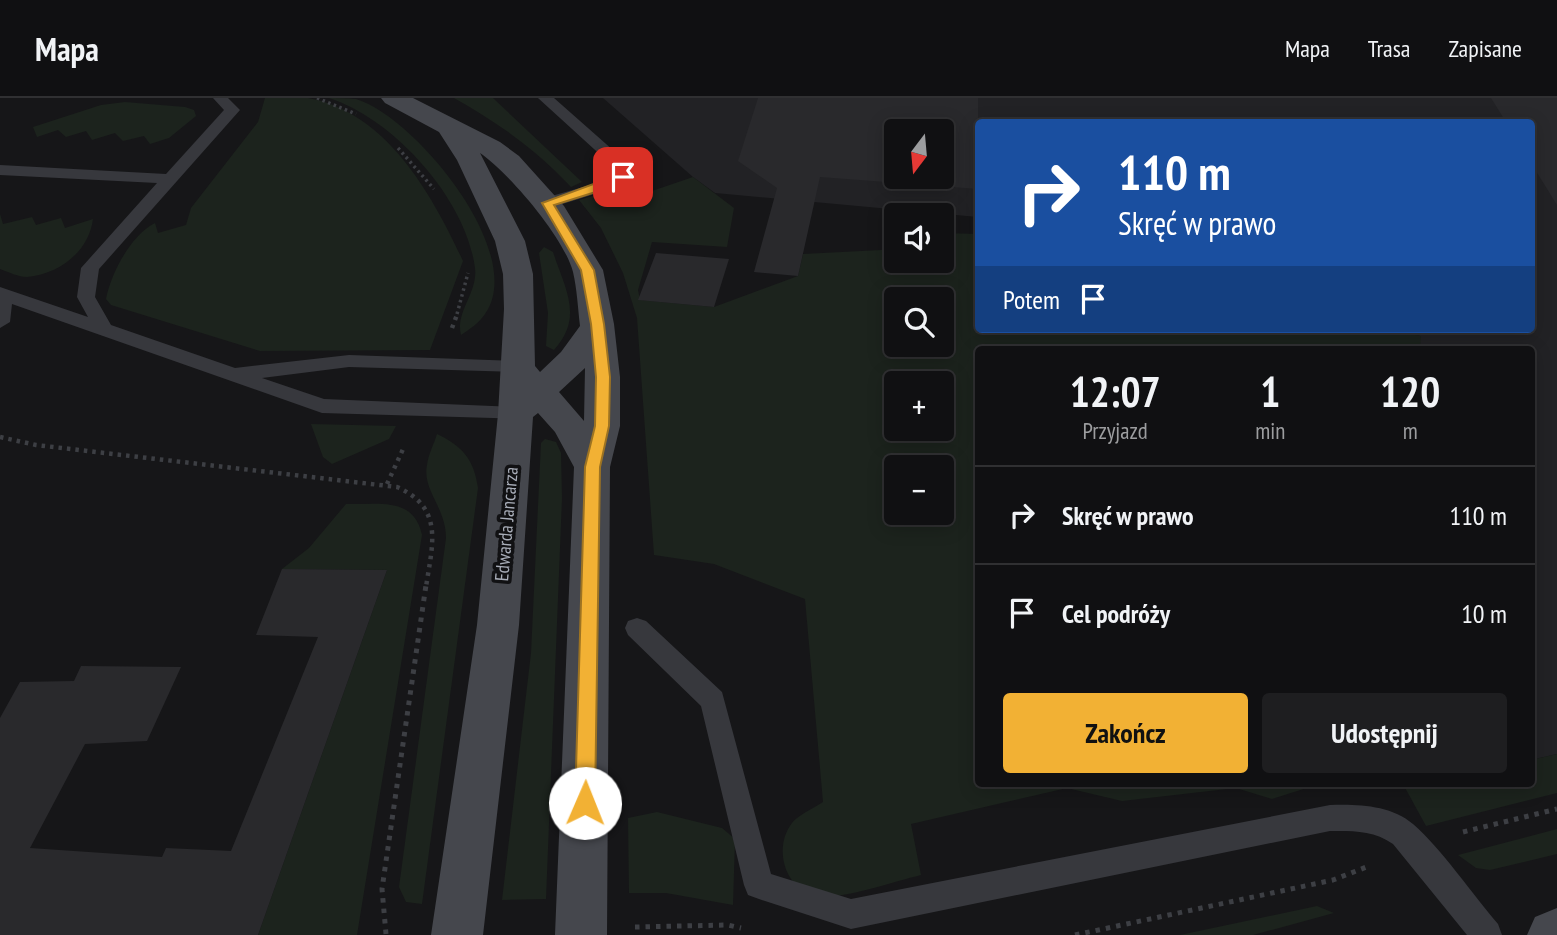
<!DOCTYPE html>
<html lang="pl">
<meta charset="utf-8">
<style>
:root{--surface:#101012;--page:#1e1e20;--text:#f1f3f6;--muted:#9c9d9f;--line:#303032;--accent:#f2b134}
body{margin:0;font-family:"PT Sans Narrow",sans-serif;background:var(--page);color:var(--text);height:100vh;display:flex;flex-direction:column;font-size:26px;white-space:nowrap}
*{box-sizing:border-box;margin:0}
p{font-size:23px;color:var(--muted)}
.icon{flex:none;width:38px;height:38px;fill:none;stroke:currentColor;stroke-width:2;stroke-linecap:round;stroke-linejoin:round}
.map{position:relative;flex:1;overflow:hidden}
.side{position:absolute;left:975px;top:248px;width:560px;height:441px;display:flex;flex-direction:column;background:var(--surface);border-radius:7px;box-shadow:0 4px 18px #0003,0 0 0 2px var(--line)}
.side>*{flex:none}
.top-card{position:absolute;left:975px;top:21px;width:560px;height:214px;border-radius:7px;box-shadow:0 4px 18px #0003,0 0 0 2px var(--line);background:#1a4fa0;color:#fff;overflow:hidden}
.needle{width:46px;rotate:196deg}
.buttons{position:absolute;left:884px;top:21px;display:grid;gap:14px}
.buttons a{display:grid;place-items:center;width:70px;height:70px;border-radius:7px;background:var(--surface);box-shadow:0 4px 18px #0003,0 0 0 2px var(--line);font-size:35px}
.pin{position:absolute;display:grid;place-items:center;width:60px;height:60px;color:#fff;margin:-30px;border-radius:14px;box-shadow:0 4px 10px #0006}
.me{position:absolute;width:77px;margin:-38px;rotate:1deg;stroke-linejoin:round;filter:drop-shadow(0 0 5px #0008)}
.turn{display:flex;align-items:center;gap:24px;height:147px;padding:0 28px;font-size:32px}
.turn .icon{width:91px;height:91px;stroke-width:2.5}
.turn b{display:block;font-size:49px;line-height:60px}
.then{display:flex;align-items:center;height:66px;padding:0 28px;background:#0003;gap:14px;font-size:26px}
.eta{display:flex;justify-content:space-evenly;align-items:center;height:119px;text-align:center}
.eta b{font-size:42px;font-weight:600;line-height:49px}
.primary-button{display:flex;gap:14px;margin-top:auto;padding:14px 28px}
.primary-button a{flex:1;height:80px;border-radius:7px;background:var(--accent);color:#111;font-size:28px;font-weight:600;line-height:80px;text-align:center}
.primary-button a+a{background:var(--page);color:var(--text)}
ul{padding:0;list-style:none}
li{display:flex;align-items:center;gap:21px;height:98px;padding:0 28px;border-top:2px solid var(--line)}
li div{flex:1}
li b{display:block;font-size:26px}
li em{font-style:normal}
header{display:flex;align-items:center;gap:42px;box-sizing:border-box;height:98px;padding:0 35px;background:var(--surface);border-bottom:2px solid var(--line)}
header strong{font-size:33px}
nav{display:flex;gap:38px;margin-inline-start:auto;font-size:24px}
.map>svg:first-child{display:block}
</style>
<header>
<strong>Mapa</strong>
<nav><a>Mapa</a><a>Trasa</a><a>Zapisane</a></nav>
</header>
<div class="map">
<svg width="1557" height="837" viewBox="0 0 1557 837">
<rect width="100%" height="100%" fill="#161618"/>
<path fill="#222225" fill-rule="evenodd" d="M 603,0 L 1557,0 L 1557,656 L 1531,662 L 1531,252 L 1420,252 L 1420,238 L 1382,231 L 1531,231 L 1531,24 L 978,24 L 978,119 L 715,95 L 693,79 ZM 896,33 L 942,33 L 942,79 L 896,79 Z"/>
<path fill="#1c231d" fill-rule="evenodd" d="M 265,0 C 279,0 295,0 308,0 C 387,14 433,98 463,163 L 430,252 L 260,253 L 111,207 L 106,201 C 111,175 131,137 155,125 L 158,135 L 186,127 L 191,110 L 258,24 Z
M 329,0 C 337,0 348,0 356,1 C 414,18 528,155 485,216 C 479,225 470,231 461,237 C 455,214 478,195 475,170 C 466,101 394,21 329,0 Z
M 454,0 L 493,0 L 582,84 L 571,89 C 537,52 497,24 454,0 Z
M 125,4 L 185,9 L 194,12 L 196,18 L 169,40 L 150,46 L 144,38 L 123,43 L 115,35 L 92,42 L 86,33 L 66,39 L 58,32 L 37,39 L 33,29 L 101,7 Z
M 693,79 L 734,110 L 727,149 L 652,144 L 638,192 L 640,202 L 714,209 L 798,178 L 803,156 L 881,152 L 896,148 L 896,163 L 942,163 L 942,135 L 978,136 L 978,231 L 1382,231 L 1421,238 L 1420,252 L 978,252 L 978,686 L 1319,686 L 1272,701 L 1236,690 L 1122,703 L 1067,690 L 911,726 L 921,777 C 893,784 855,797 827,799 C 789,801 770,754 792,725 C 798,717 814,710 823,704 L 805,501 L 714,466 L 654,457 L 637,220 L 623,175 L 601,130 L 579,102 L 596,97 L 608,108 ZM 896,201 L 942,201 L 942,247 L 896,247 ZM 896,285 L 942,285 L 942,331 L 896,331 ZM 896,369 L 942,369 L 942,415 L 896,415 Z
M 0,116 L 3,126 L 32,119 L 36,127 L 61,120 L 65,130 L 93,121 C 89,153 60,176 27,179 C 19,179 8,174 0,171 Z
M 544,149 L 553,154 C 565,191 584,219 554,252 L 546,248 L 548,215 L 539,155 Z
M 311,326 L 396,328 L 389,341 L 332,366 L 323,359 Z
M 437,336 C 462,348 474,361 478,390 L 422,806 L 406,804 L 399,789 L 446,440 C 446,409 422,393 427,367 C 428,357 434,346 437,336 Z
M 545,341 L 556,344 L 561,355 L 562,400 L 546,801 L 502,802 L 531,555 L 541,345 Z
M 346,406 C 378,407 414,398 422,437 L 357,837 L 258,837 L 387,472 L 282,471 L 309,450 Z
M 1557,656 L 1557,695 L 1426,728 L 1403,686 L 1531,686 L 1531,662 Z
M 657,714 L 722,730 L 735,741 L 733,807 L 666,795 L 629,795 L 628,720 Z
M 1557,731 L 1557,756 L 1490,772 L 1476,770 L 1458,757 Z
M 1317,808 L 1334,815 L 1253,837 L 1180,837 Z"/>
<path fill="#29292c" fill-rule="evenodd" d="M 758,0 L 978,0 L 978,91 L 820,79 L 798,178 L 754,174 L 777,90 L 738,63 ZM 896,33 L 942,33 L 942,79 L 896,79 Z
M 1491,0 L 1557,0 L 1557,107 L 1531,65 L 1531,24 L 1506,24 Z
M 656,155 L 729,161 L 714,209 L 638,202 Z
M 282,471 L 387,472 L 258,837 L 0,837 L 0,620 L 20,584 L 74,583 L 81,568 L 181,569 L 147,643 L 85,646 L 30,750 L 162,759 L 166,750 L 231,753 L 318,539 L 256,537 Z"/>
<g fill="none" stroke-linecap="round" stroke-linejoin="round">
<path stroke="#3d3f44" stroke-width="3.5" stroke-dasharray="2.5 3.5" stroke-linecap="butt" d="M 317,0 L 356,16
M 398,50 L 434,91
M 457,216 L 468,175"/>
<path stroke="#3d3f44" stroke-width="4.5" stroke-dasharray="3.5 5" stroke-linecap="butt" d="M 452,230 L 458,214
M 0,339 L 36,347 L 397,389 C 445,410 432,448 426,489
M 387,386 L 404,349"/>
<path stroke="#3d3f44" stroke-width="5" stroke-dasharray="4.5 6" stroke-linecap="butt" d="M 1463,734 L 1557,711
M 635,829 L 728,827 L 741,830
M 386,836 L 382,791 L 426,487
M 1075,837 L 1333,782 L 1369,768"/>
<path fill="#37383d" fill-rule="evenodd" d="M 213,0 L 228,0 L 240,12 L 99,171 L 95,199 L 111,227 L 235,270 L 349,257 L 516,263 L 526,269 L 523,274 L 349,269 L 262,280 L 324,301 L 516,309 L 523,311 L 526,316 L 523,321 L 322,315 L 12,206 L 10,224 L 0,230 L 0,189 L 88,219 L 77,199 L 81,170 L 157,85 L 0,77 L 0,67 L 166,76 L 224,12 Z
M 538,0 L 554,0 L 631,68 L 631,77 L 620,88 L 553,109 L 541,109 L 539,105 L 541,101 L 608,82 L 617,72 Z
M 637,520 L 646,523 L 722,594 L 771,776 L 851,801 L 1330,707 C 1357,706 1391,707 1413,726 C 1441,750 1473,797 1498,826 L 1502,837 L 1467,837 L 1393,746 C 1373,732 1353,733 1330,733 L 851,831 L 759,801 L 748,797 L 744,787 L 701,608 L 628,537 L 625,530 L 628,523 Z"/>
<path fill="#45474d" fill-rule="evenodd" d="M 381,0 L 413,0 L 500,44 L 519,58 L 564,108 L 603,172 L 614,226 L 620,279 L 620,328 L 610,369 L 607,837 L 555,837 L 574,369 L 555,334 L 538,315 L 533,319 L 519,527 L 483,837 L 431,837 L 477,527 L 498,316 L 504,211 L 503,176 L 495,143 L 457,62 L 439,34 L 385,5 ZM 480,55 C 509,75 564,139 573,174 C 577,191 578,211 580,228 L 561,254 L 540,274 L 535,268 L 533,176 L 525,143 ZM 585,270 L 584,323 L 559,294 Z
M 1557,810 L 1557,837 L 1527,837 L 1535,819 Z"/>
</g>
<path fill="#f2b134" stroke="#9d7322" stroke-width="2" d="M 623,75 L 629,79 L 618,87 L 554,107 L 594,172 L 604,226 L 610,279 L 609,328 L 600,369 L 595,705 L 592,711 L 585,714 L 578,711 L 575,705 L 585,369 L 595,328 L 596,279 L 591,226 L 581,172 L 542,105 Z"/>
<g text-anchor="middle" dominant-baseline="central" stroke-width="7" stroke-linejoin="round" paint-order="stroke">
<g font-size="19" fill="#a8adb8" stroke="#111113">
<text transform="translate(506 426) rotate(-85)">Edwarda Jancarza</text>
</g>
</g>
</svg>
<div class="buttons">
<a><svg class="needle" viewBox="-14 -14 28 28"><path d="M0-13l5 13h-10z" fill="#e53935"/><path d="M0 13l5-13h-10z" fill="#9c9d9f"/></svg></a>
<a><svg class="icon" aria-label="sound" viewBox="0 0 24 24"><path d="M4 9h4l5-4v14l-5-4H4zM17 9q2 3 0 6"/></svg></a>
<a><svg class="icon" aria-label="search" viewBox="0 0 24 24"><circle cx="10" cy="10" r="6"/><path d="M15 15l6 6"/></svg></a>
<a>+</a>
<a>−</a>
</div>
<div class="pin" style="left:623px;top:79px;background:#d93025"><svg class="icon" aria-label="arrive" viewBox="0 0 24 24"><path d="M6 21V4h12l-3 4 3 4H6"/></svg></div>
<svg class="me" style="left:585px;top:705px" viewBox="-20 -20 40 40"><circle r="19" fill="#fff"/><path d="M0-13L10 11 0 6-10 11z" fill="#f2b134"/></svg>
<div class="top-card">
<div class="turn"><svg class="icon" aria-label="right" viewBox="0 0 24 24"><path d="M7 20v-9h11M14 6l5 5-5 5"/></svg><div><b>110 m</b>Skręć w prawo</div></div>
<div class="then">Potem<svg class="icon" aria-label="arrive" viewBox="0 0 24 24"><path d="M6 21V4h12l-3 4 3 4H6"/></svg></div>
</div>
<section class="side">
<div class="eta">
<div><b>12:07</b><p>Przyjazd</p></div>
<div><b>1</b><p>min</p></div>
<div><b>120</b><p>m</p></div>
</div>
<ul>
<li><svg class="icon" aria-label="right" viewBox="0 0 24 24"><path d="M7 20v-9h11M14 6l5 5-5 5"/></svg><div><b>Skręć w prawo</b></div><em>110 m</em></li>
<li><svg class="icon" aria-label="arrive" viewBox="0 0 24 24"><path d="M6 21V4h12l-3 4 3 4H6"/></svg><div><b>Cel podróży</b></div><em>10 m</em></li>
</ul>
<div class="primary-button"><a>Zakończ</a><a>Udostępnij</a></div>
</section>
</div>
